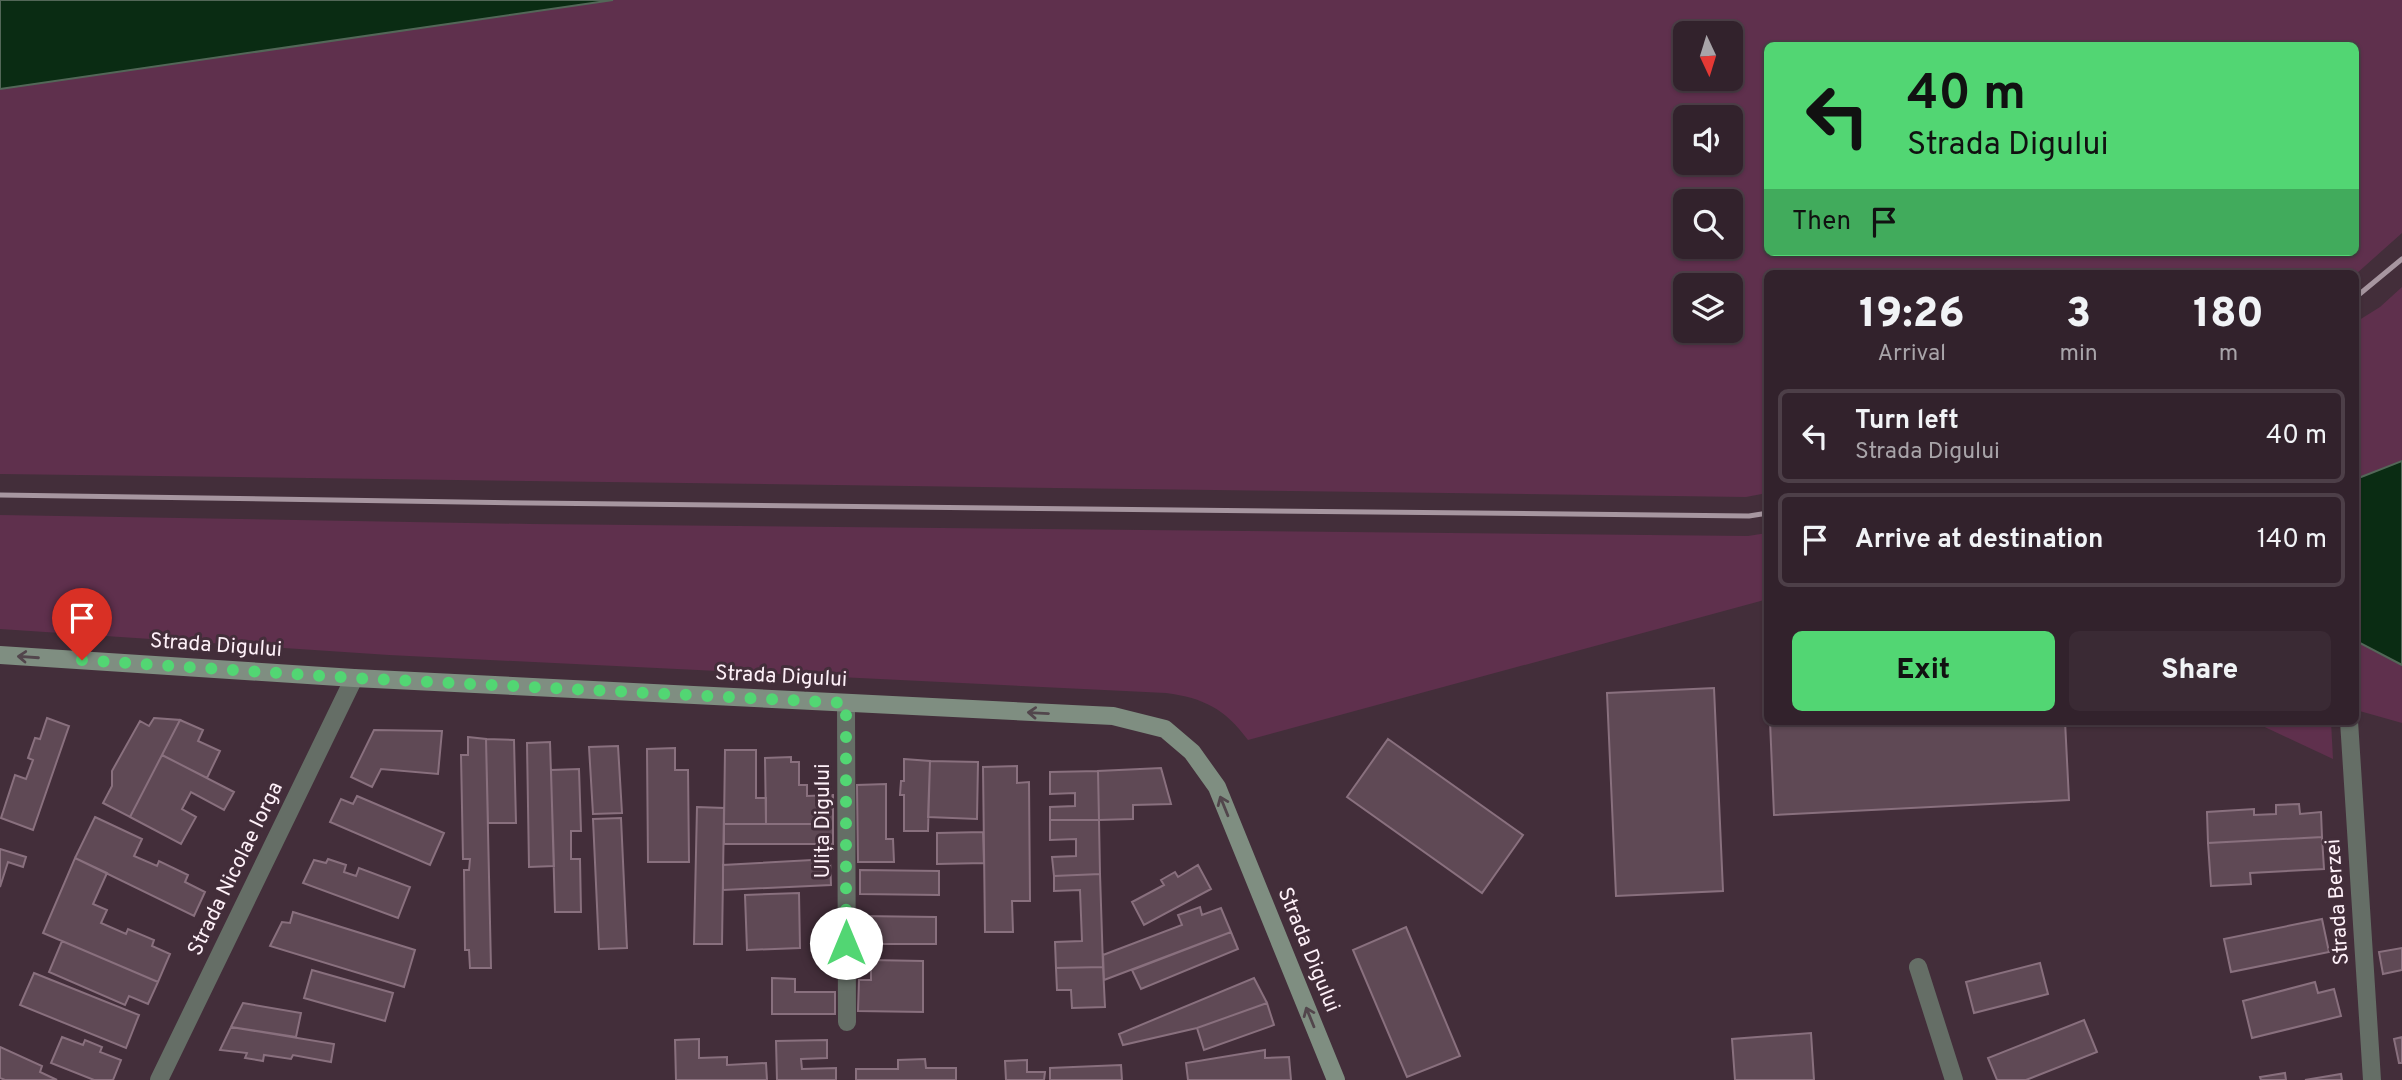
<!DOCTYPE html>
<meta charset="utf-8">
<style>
:root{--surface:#32222c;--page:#3a2a34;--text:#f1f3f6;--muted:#a8a4a9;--line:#4d3f48;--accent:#52d673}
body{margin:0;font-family:Overpass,sans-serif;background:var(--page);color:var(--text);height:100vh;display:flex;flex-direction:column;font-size:26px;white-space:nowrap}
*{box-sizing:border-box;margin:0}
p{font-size:23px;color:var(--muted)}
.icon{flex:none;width:38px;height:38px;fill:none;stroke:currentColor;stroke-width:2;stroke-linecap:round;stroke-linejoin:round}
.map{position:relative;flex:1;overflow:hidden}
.sheet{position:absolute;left:1764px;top:270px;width:595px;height:455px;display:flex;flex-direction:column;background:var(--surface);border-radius:10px;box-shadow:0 2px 5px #0004,0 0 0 2px var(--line)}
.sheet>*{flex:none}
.guide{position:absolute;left:1764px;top:42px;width:595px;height:214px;border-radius:10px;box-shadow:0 2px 5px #0004,0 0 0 2px var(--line);background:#52d673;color:#111;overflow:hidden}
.needle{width:46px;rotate:176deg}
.tools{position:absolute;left:1673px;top:21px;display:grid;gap:14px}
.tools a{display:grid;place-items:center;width:70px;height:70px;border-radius:10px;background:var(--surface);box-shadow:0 2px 5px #0004,0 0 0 2px var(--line);font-size:35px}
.pin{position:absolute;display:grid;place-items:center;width:60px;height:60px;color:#fff;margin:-72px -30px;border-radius:50% 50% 50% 0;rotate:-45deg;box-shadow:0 0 7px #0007}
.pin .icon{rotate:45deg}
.me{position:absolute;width:77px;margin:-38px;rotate:0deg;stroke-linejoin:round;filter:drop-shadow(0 0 5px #0008)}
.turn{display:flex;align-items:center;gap:24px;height:147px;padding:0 28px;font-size:32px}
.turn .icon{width:91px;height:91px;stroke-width:2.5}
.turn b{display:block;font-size:49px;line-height:60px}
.then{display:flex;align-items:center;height:66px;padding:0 28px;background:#0003;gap:14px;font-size:26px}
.eta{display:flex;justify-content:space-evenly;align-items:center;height:119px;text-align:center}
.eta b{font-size:42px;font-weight:800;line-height:49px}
.button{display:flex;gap:14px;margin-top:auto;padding:14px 28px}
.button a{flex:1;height:80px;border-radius:10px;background:var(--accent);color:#111;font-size:28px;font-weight:800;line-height:80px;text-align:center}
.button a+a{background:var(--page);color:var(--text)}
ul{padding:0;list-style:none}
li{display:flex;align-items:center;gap:21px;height:94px;margin:0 14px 10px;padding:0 14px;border:4px solid var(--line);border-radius:10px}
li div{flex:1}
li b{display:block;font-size:26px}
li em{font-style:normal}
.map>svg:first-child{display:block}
</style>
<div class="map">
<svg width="2402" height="1080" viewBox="0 0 2402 1080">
<rect width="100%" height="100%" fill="#432e3a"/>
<path fill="#5f304d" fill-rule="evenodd" d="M 613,0 L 2402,0 L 2402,233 L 2356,274 L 1768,273 L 1767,493 L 1746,497 L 0,474 L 0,89 ZM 1685,33 L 1731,33 L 1731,79 L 1685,79 ZM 1768,46 L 2356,46 L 2356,252 L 1768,252 ZM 1685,117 L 1731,117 L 1731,163 L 1685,163 ZM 1685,201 L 1731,201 L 1731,247 L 1685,247 ZM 1685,285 L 1731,285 L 1731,331 L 1685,331 Z
M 2402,287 L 2402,723 L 2356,710 L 2356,322 L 2380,307 Z
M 0,515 L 531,524 L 1748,536 L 1767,533 L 1768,599 L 1248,740 C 1225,709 1204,698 1166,693 L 389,655 L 0,629 Z
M 2252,721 L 2331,721 L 2333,759 Z"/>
<path fill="#0a2c13" stroke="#536758" stroke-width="2" d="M 0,0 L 613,0 L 0,89 Z
M 2402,461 L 2402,665 L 2356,641 L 2356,479 Z"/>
<path fill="#5f4955" stroke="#89707e" stroke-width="2" d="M 1714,688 L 1723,891 L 1616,896 L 1607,693 Z
M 47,718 L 69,726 L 33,830 L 1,818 L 15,775 L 26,779 L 33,760 L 28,758 L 35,738 L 40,739 Z
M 154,718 L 180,720 L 130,817 L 103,803 L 112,786 L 112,771 L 140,721 L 149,726 Z
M 180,720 L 203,730 L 198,741 L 220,751 L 207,778 L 162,755 Z
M 1770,721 L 2065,721 L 2069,800 L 1774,815 Z
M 374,730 L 442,731 L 438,774 L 381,769 L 372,787 L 351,777 Z
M 468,737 L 486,739 L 491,968 L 470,968 L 469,950 L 465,950 L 464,870 L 469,870 L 470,859 L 463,859 L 461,755 L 468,755 Z
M 486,739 L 514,740 L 516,823 L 488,823 Z
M 1388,739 L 1523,835 L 1482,893 L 1347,797 Z
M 550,742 L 554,866 L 529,867 L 527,743 Z
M 618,746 L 622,813 L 593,814 L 589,747 Z
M 675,748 L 675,770 L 688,770 L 689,862 L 648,862 L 647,749 Z
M 725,750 L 756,750 L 756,798 L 766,798 L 766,824 L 724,824 Z
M 162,755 L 234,792 L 224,810 L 191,792 L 182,809 L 196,817 L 181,844 L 130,817 Z
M 791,757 L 791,762 L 799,762 L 799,785 L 807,785 L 807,796 L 833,795 L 833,824 L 766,824 L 765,758 Z
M 904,759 L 930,761 L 928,831 L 904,831 L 904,795 L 900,795 L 901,781 L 904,781 Z
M 930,761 L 978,762 L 977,819 L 928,817 Z
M 1017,766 L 1017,783 L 1029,782 L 1030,901 L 1012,901 L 1013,932 L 985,932 L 983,767 Z
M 1161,768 L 1171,804 L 1133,805 L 1133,819 L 1099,820 L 1098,771 Z
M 579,769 L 581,831 L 571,831 L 571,859 L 580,859 L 581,912 L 555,912 L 551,770 Z
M 1098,771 L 1099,820 L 1050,820 L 1050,807 L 1075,806 L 1075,793 L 1050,794 L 1050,772 Z
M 886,784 L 886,839 L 893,839 L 894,862 L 858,862 L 857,785 Z
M 357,796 L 444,833 L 430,865 L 330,822 L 341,799 L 353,804 Z
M 2299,804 L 2300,814 L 2321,812 L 2322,837 L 2208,843 L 2207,812 L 2254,809 L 2254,815 L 2276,814 L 2276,805 Z
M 697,807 L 724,808 L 722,944 L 694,944 Z
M 95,817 L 142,839 L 134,856 L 157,866 L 159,861 L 188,875 L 185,882 L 205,892 L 194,916 L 75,858 Z
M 621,818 L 627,948 L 599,949 L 593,819 Z
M 1050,820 L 1099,820 L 1100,874 L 1054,876 L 1052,857 L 1076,856 L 1076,839 L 1050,840 Z
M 724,824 L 833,824 L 833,844 L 724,844 Z
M 983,832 L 984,863 L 937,864 L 937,833 Z
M 2322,837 L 2324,869 L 2250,873 L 2251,884 L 2211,886 L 2208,843 Z
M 0,849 L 26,857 L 23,867 L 8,862 L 0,887 Z
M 75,858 L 107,873 L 93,904 L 107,910 L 101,923 L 126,934 L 128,929 L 154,940 L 152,946 L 170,954 L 158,982 L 43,933 Z
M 328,859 L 346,865 L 344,872 L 356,876 L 359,868 L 410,887 L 398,918 L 303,883 L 314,860 L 326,863 Z
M 830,859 L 831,885 L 723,890 L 723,865 Z
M 1198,865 L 1211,889 L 1144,925 L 1132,902 L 1164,885 L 1161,880 L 1175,872 L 1178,877 Z
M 860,870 L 939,871 L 939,895 L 860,894 Z
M 1100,874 L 1103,967 L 1056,968 L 1055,942 L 1082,941 L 1080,890 L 1054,891 L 1054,876 Z
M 799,893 L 800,948 L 747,950 L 745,895 Z
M 1200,907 L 1202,915 L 1221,908 L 1231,932 L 1104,980 L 1103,955 L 1182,925 L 1178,915 Z
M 293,912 L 415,950 L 404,987 L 270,946 L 282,922 L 290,923 Z
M 860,916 L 936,917 L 936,944 L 861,944 Z
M 2322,919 L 2329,952 L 2231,972 L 2224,939 Z
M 1406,927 L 1460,1056 L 1407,1077 L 1353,950 Z
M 1231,932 L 1238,949 L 1141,989 L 1132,970 Z
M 62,941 L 158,982 L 148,1004 L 129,996 L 125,1005 L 49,972 Z
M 2402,948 L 2402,970 L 2383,974 L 2379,952 Z
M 871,960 L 923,961 L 923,1012 L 858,1011 L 859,980 L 871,980 Z
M 2040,963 L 2048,994 L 1974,1013 L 1966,982 Z
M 1103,967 L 1105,1007 L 1072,1008 L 1071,990 L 1057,990 L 1056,968 Z
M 312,970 L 393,993 L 385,1021 L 304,998 Z
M 34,973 L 139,1015 L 126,1048 L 20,1005 Z
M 772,978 L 795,979 L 795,992 L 835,992 L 835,1014 L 772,1014 Z
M 1254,978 L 1267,1003 L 1197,1028 L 1123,1045 L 1119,1034 Z
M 2315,982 L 2318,993 L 2334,989 L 2341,1016 L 2252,1038 L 2243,1001 Z
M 243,1003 L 301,1013 L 296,1037 L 231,1027 Z
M 1267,1003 L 1274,1025 L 1204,1050 L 1197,1028 Z
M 2084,1020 L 2097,1052 L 2026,1080 L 1997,1080 L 1988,1058 Z
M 231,1027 L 334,1044 L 331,1062 L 293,1055 L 291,1059 L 264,1055 L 263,1061 L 245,1058 L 247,1053 L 220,1050 Z
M 1811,1033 L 1814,1080 L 1735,1080 L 1732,1039 Z
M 62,1037 L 83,1045 L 85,1040 L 102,1047 L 100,1052 L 121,1060 L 113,1080 L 94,1080 L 51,1063 Z
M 2402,1037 L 2402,1063 L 2399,1063 L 2394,1039 Z
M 699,1039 L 699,1058 L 727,1057 L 727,1065 L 766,1063 L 767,1080 L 676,1080 L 675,1040 Z
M 827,1040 L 827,1058 L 801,1059 L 802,1069 L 836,1068 L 836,1080 L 777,1080 L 776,1041 Z
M 0,1047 L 42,1066 L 40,1072 L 57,1080 L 5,1080 L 0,1078 Z
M 1265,1050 L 1265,1058 L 1289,1057 L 1291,1080 L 1188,1080 L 1186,1063 Z
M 925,1059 L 926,1068 L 956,1068 L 956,1080 L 856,1080 L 856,1069 L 898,1069 L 898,1060 Z
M 1027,1060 L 1027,1072 L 1045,1072 L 1044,1080 L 1006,1080 L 1005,1061 Z
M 1121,1065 L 1122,1080 L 1050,1080 L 1050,1068 Z
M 2285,1073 L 2286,1080 L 2261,1080 L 2260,1077 Z
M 2341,1074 L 2342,1080 L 2305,1080 Z"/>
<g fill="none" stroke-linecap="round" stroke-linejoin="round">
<path stroke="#656e66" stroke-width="18" d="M 846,703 L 847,1022
M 2349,721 L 2372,1080
M 1918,967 L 1954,1080
M 159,1080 L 354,678"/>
<path stroke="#7f8e81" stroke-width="18" d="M 0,655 L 354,678 L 1113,716 L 1165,729 L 1192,752 L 1217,787 L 1336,1080"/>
<path stroke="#a796a0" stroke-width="5" d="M 2356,297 L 2402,259
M 0,495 L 531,503 L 1749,516 L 1768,513"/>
</g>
<defs><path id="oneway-shaft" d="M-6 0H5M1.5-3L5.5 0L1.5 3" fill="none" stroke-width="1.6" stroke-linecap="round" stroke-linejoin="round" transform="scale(1.75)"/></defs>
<g stroke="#52464c">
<use href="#oneway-shaft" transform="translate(28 657) rotate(-176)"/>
<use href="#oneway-shaft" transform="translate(1038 713) rotate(-177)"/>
<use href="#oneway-shaft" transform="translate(1224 806) rotate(-112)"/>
<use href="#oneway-shaft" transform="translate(1310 1017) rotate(-112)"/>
</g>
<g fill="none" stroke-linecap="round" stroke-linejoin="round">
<path stroke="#52d673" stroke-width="12" stroke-dasharray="0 21.6" d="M 82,660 L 354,678 L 846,703 L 846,943"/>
</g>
<g text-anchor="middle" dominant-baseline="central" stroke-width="6" stroke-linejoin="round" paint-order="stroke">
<g font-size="21" fill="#fef0f8" stroke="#432e3a">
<text transform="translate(216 646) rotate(4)">Strada Digului</text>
<text transform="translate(781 677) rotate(3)">Strada Digului</text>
<text transform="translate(823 821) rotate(-90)">Ulița Digului</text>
<text transform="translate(236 869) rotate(-64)">Strada Nicolae Iorga</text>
<text transform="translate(2338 902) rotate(-94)">Strada Berzei</text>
<text transform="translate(1308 950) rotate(68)">Strada Digului</text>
</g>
</g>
</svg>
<div class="tools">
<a><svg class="needle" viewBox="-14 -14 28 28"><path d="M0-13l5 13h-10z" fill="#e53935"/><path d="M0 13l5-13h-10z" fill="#a8a4a9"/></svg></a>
<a><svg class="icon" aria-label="sound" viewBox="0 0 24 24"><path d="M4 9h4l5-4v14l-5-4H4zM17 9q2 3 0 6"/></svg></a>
<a><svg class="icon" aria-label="search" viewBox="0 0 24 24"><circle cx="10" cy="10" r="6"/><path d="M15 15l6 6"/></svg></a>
<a><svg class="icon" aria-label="layers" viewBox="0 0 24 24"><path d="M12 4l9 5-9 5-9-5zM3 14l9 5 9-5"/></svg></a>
</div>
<div class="pin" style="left:82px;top:660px;background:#d93025"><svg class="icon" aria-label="arrive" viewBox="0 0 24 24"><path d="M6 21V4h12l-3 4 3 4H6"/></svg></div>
<svg class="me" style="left:846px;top:943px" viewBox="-20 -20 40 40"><circle r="19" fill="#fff"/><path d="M0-13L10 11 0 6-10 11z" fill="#52d673"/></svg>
<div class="guide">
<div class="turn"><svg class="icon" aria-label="left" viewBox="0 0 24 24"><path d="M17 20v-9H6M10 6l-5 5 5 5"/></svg><div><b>40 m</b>Strada Digului</div></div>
<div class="then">Then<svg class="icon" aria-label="arrive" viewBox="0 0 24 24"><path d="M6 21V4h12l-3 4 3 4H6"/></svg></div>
</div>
<section class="sheet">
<div class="eta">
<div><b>19:26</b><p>Arrival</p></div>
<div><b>3</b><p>min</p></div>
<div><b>180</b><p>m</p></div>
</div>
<ul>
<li><svg class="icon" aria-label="left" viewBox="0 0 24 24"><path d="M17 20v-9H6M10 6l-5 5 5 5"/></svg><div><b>Turn left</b><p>Strada Digului</p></div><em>40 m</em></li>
<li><svg class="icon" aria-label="arrive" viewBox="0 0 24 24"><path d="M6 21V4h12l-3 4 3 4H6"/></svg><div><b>Arrive at destination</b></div><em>140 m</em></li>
</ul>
<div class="button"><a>Exit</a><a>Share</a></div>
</section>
</div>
